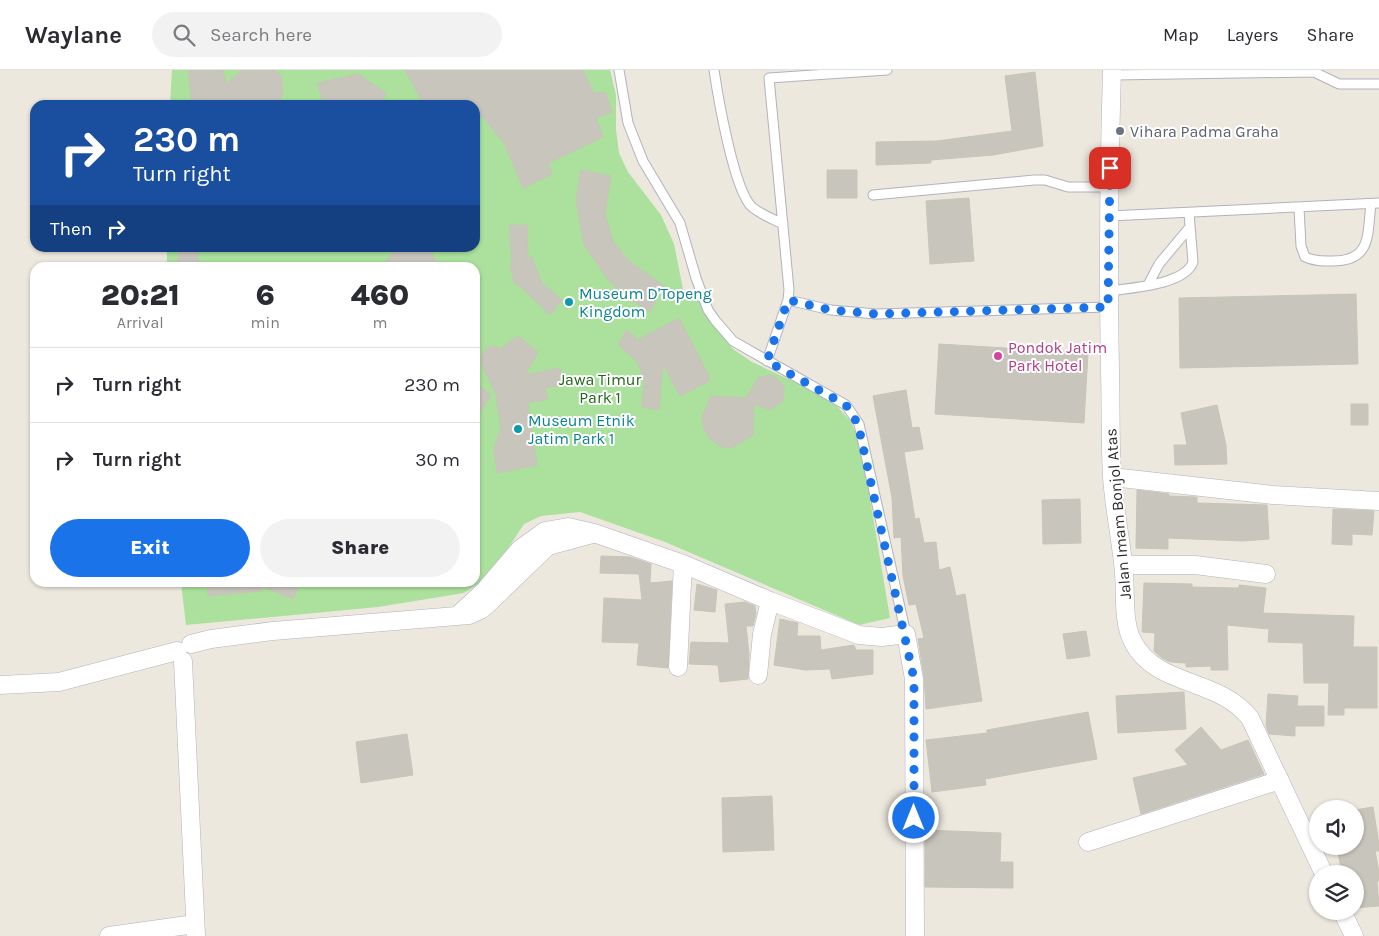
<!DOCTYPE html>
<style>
:root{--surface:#fff;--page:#f2f2f3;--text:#2b2b33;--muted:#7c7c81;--line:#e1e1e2;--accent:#1a73e8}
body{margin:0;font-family:Karla,sans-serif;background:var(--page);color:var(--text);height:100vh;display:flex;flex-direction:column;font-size:19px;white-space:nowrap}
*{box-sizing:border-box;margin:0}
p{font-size:16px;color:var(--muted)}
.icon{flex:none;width:28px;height:28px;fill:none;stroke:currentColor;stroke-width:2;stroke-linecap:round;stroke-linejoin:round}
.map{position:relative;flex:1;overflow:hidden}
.panel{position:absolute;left:30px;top:192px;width:450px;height:325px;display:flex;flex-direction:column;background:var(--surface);border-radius:15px;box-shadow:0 1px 4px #0004}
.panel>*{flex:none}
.hud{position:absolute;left:30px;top:30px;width:450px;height:152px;border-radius:15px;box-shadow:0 1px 4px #0004;background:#1a4fa0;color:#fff;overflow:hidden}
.tools{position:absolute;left:1309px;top:730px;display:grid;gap:10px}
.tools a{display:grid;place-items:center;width:55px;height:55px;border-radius:50%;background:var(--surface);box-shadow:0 1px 4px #0004;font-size:25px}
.pin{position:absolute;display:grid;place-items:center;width:42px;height:42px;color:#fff;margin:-21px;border-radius:10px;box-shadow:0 2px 8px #0006}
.me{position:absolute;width:55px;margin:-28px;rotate:0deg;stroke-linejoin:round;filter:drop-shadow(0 0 4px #0008)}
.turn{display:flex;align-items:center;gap:18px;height:105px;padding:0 20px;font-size:22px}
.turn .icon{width:65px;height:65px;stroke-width:2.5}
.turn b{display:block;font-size:35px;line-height:42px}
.then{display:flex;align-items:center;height:48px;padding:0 20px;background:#0003;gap:10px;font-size:19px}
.eta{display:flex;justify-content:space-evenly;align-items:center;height:85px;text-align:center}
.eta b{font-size:30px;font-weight:800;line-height:35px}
.button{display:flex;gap:10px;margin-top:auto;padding:10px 20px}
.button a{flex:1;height:58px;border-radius:30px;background:var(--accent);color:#fff;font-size:20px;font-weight:800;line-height:58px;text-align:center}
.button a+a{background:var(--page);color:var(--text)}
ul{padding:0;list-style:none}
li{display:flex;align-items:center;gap:15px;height:75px;padding:0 20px;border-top:1px solid var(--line)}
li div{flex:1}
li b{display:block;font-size:19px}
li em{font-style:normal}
header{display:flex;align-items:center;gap:30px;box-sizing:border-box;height:70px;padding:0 25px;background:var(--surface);border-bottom:1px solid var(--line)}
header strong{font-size:24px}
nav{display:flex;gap:28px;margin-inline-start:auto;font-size:18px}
.search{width:350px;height:45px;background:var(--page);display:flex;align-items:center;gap:12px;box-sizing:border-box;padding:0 18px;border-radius:28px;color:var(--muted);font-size:19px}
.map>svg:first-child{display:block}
</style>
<header>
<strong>Waylane</strong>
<div class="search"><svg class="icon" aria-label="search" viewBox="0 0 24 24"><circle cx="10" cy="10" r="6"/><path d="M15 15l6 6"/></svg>Search here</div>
<nav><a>Map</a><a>Layers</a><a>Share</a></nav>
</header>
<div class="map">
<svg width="1379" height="866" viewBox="0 0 1379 866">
<rect width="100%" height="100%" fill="#ece8de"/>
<path fill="#abe19c" d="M 172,0 L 610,0 L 616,25 L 616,59 L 619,83 L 628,102 L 661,145 L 674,174 L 684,224 L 697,224 L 711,251 L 733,279 L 752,292 L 831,329 L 851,352 L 861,375 L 890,548 L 859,555 L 665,472 L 580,442 L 541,446 L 524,454 L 496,497 L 485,509 L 464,523 L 378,537 L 186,555 L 181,513 L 475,512 L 475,198 L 167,198 L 167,178 L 475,178 L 475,35 L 170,35 Z"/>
<path fill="#c8c6bc" stroke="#c8c4b7" d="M 188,0 L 223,0 L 226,14 L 242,0 L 275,0 L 281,6 L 283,22 L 280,31 L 274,35 L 192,35 Z
M 405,0 L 583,0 L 594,23 L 605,22 L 612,42 L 596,48 L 603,67 L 548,93 L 552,104 L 523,118 L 504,73 L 475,38 L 475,35 L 469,32 L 461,35 L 424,35 Z
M 1035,2 L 1043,76 L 993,85 L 931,90 L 931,93 L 876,95 L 876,72 L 937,71 L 1012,61 L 1005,6 Z
M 358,4 L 386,23 L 381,35 L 323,35 L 318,13 Z
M 581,100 L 611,106 L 605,144 L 613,171 L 630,192 L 663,215 L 650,242 L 622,223 L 609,211 L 584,175 L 576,130 Z
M 827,100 L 857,100 L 857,128 L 827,128 Z
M 969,128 L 974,191 L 930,194 L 926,131 Z
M 509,155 L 527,155 L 528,188 L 532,187 L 541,212 L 562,230 L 550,245 L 520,216 L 515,214 L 510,196 L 512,191 Z
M 178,178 L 198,178 L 198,198 L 178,198 Z
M 396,178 L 429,178 L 440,198 L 381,198 Z
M 1356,224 L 1358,294 L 1180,298 L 1179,228 Z
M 679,248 L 709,306 L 709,311 L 680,326 L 663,294 L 659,340 L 642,337 L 644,310 L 638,293 L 618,274 L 627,260 L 636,268 L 634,272 Z
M 518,266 L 538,282 L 525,305 L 560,298 L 563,315 L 545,318 L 548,329 L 528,333 L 537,395 L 497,403 L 494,379 L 501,357 L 496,329 L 499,331 L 481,293 L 482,285 L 486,279 L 494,276 L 500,279 Z
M 939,274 L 1088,283 L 1084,353 L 935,344 Z
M 772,305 L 784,315 L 783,331 L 770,340 L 754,334 L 753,365 L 732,378 L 720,376 L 709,368 L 704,359 L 702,347 L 711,326 L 746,328 L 759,307 Z
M 475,313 L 491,325 L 475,350 Z
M 906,320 L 912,358 L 919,357 L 923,379 L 904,382 L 915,449 L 919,448 L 924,473 L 936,472 L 939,500 L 950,497 L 956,526 L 965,524 L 982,631 L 926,639 L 924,607 L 918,569 L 924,568 L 916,534 L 909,535 L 903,506 L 901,467 L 894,468 L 892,428 L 873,326 Z
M 1351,334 L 1368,334 L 1368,355 L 1351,355 Z
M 1217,335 L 1226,375 L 1227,394 L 1175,395 L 1174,375 L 1187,375 L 1181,343 Z
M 1137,420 L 1169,424 L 1169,426 L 1197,427 L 1197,433 L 1267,435 L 1269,469 L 1243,471 L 1168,468 L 1168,479 L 1136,478 Z
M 1080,429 L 1081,473 L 1043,474 L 1042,430 Z
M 1333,439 L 1374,441 L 1372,465 L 1352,464 L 1352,475 L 1332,474 Z
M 601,486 L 630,487 L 651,494 L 650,513 L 672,511 L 668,598 L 637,595 L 639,573 L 602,572 L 604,528 L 642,530 L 639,504 L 600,503 Z
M 207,512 L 300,512 L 293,529 L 261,516 L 262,521 L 208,526 Z
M 1144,513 L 1192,514 L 1192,517 L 1239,518 L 1239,515 L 1266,518 L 1263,543 L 1354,546 L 1353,577 L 1377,577 L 1377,638 L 1344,638 L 1344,645 L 1328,645 L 1329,613 L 1304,613 L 1303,573 L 1268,572 L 1269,559 L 1227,555 L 1228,600 L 1211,600 L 1211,596 L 1186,597 L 1186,593 L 1170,592 L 1162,588 L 1154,581 L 1155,563 L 1142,562 Z
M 697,514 L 717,520 L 715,542 L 694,540 Z
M 745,532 L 755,536 L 756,544 L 753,556 L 746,556 L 749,584 L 748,609 L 720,612 L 718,595 L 689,594 L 691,572 L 729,573 L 725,534 Z
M 780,549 L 798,553 L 797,566 L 820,566 L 821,580 L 854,575 L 856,580 L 873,580 L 873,604 L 832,609 L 830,599 L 805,600 L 774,595 Z
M 1086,561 L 1090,586 L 1067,589 L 1063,564 Z
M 1184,622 L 1186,659 L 1118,663 L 1116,626 Z
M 1268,624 L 1298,626 L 1297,636 L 1324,636 L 1324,656 L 1295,656 L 1295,666 L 1269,664 L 1266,656 Z
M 1088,642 L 1097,689 L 985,709 L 986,715 L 932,722 L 926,670 L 987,663 L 987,660 Z
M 1201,657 L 1221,680 L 1248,670 L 1264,704 L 1141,744 L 1133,708 L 1188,695 L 1175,680 Z
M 407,664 L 413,705 L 361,713 L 356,672 Z
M 772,726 L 774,780 L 723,782 L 722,728 Z
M 1373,737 L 1379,774 L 1379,781 L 1375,781 L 1379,802 L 1379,811 L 1377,811 L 1379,836 L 1355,838 L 1355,804 L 1342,804 L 1337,776 L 1355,776 L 1355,740 Z
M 925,760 L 1001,763 L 1000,792 L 1013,792 L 1013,818 L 925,817 Z"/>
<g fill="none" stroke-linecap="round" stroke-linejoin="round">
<defs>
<path id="service" d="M 619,0 L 628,53 L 643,91 L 680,153 L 696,208 L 708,240 L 715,250 L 733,271 L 846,335 L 859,354 L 906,564
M 714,0 C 718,27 734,121 752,137 C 760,144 773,149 783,154
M 887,0 L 769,8 L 789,220 L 788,230 L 831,240 L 876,244 L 1108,237
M 1112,5 L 1314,2 L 1339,14 L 1379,14
M 873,125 L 1034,110 L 1045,110 L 1068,117 L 1109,117
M 1299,138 L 1301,176 L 1305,187 C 1314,191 1322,191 1332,191 C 1372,191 1367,165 1371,134
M 1109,146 L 1379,133
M 1148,215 L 1159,194 L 1190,157
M 1109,221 C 1130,218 1185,215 1193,192 L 1189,143
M 767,291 L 788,230"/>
<path id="minor" d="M 1112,0 C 1109,100 1108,201 1110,302 C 1111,337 1110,372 1112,407 C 1114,436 1120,465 1123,493 C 1127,518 1121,549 1133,572 C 1156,617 1219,608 1250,648 L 1324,804
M 1112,407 L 1273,425 L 1379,431
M 1124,495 L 1195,495 L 1266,504
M 458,545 L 484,521 L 520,479 L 545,461 L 568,457 L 594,463 L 683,494 L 770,531 L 859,565 L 882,567 L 906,564 L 914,609 L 915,866
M 191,574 L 211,569 L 273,561 L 469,545 L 482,539 L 492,530 L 548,476 L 592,464
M 183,591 L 196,866
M 678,597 L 683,494
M 758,605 L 762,564 L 770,531
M 0,615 L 59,612 L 177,581
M 1088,772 L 1280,710
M 1342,841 L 1354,866
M 109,866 L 195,854"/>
</defs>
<use href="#service" stroke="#b1b2be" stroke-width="11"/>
<use href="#minor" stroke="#b1b2be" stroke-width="19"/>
<use href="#service" stroke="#fff" stroke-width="9"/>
<use href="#minor" stroke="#fff" stroke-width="18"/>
</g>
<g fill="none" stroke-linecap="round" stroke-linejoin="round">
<path stroke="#1a73e8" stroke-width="9" stroke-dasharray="0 16.2" d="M 914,748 L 914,609 L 858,354 L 846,335 L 767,291 L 788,230 L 831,240 L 876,244 L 1108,237 L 1110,98"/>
</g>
<circle fill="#6b7280" stroke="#fff" stroke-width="2" cx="1120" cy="61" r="5"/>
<g fill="#0f9aa8" stroke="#fff" stroke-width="2">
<circle cx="569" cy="232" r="5"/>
<circle cx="518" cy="359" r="5"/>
</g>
<circle fill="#d1479c" stroke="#fff" stroke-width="2" cx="998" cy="286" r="5"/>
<g text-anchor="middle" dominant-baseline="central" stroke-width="4" stroke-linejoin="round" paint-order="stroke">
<g font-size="16" fill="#5b616d" stroke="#fff" text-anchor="start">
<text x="1130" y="61">Vihara Padma Graha</text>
</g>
<g font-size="16" fill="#0d838f" stroke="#fff" text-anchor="start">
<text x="579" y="223">Museum D'Topeng<tspan x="579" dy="18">Kingdom</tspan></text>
<text x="528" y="350">Museum Etnik<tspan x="528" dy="18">Jatim Park 1</tspan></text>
</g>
<g font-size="16" fill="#b23c85" stroke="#fff" text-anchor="start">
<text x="1008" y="277">Pondok Jatim<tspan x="1008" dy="18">Park Hotel</tspan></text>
</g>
<g font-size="16" fill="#23661d" stroke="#fff">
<text x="600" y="309">Jawa Timur<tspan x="600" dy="18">Park 1</tspan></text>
</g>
<g font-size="16" fill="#2b2b2b" stroke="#fff">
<text transform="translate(1118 444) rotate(-95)">Jalan Imam Bonjol Atas</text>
</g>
</g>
</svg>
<div class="tools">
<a><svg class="icon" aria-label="sound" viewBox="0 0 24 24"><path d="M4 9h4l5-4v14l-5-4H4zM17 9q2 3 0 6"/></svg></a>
<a><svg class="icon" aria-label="layers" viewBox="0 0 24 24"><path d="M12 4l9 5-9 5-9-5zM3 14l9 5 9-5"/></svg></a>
</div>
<div class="pin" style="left:1110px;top:98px;background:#d93025"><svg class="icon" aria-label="arrive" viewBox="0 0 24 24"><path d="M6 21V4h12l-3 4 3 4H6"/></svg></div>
<svg class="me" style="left:914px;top:748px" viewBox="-20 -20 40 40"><circle r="17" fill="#1a73e8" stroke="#fff" stroke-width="3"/><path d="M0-11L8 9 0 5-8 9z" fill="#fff"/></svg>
<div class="hud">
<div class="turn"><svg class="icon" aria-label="right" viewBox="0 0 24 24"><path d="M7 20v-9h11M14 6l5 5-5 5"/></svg><div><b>230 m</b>Turn right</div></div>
<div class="then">Then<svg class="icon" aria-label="right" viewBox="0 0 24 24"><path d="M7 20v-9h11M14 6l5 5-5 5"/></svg></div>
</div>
<section class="panel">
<div class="eta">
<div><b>20:21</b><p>Arrival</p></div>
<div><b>6</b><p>min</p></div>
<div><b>460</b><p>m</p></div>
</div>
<ul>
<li><svg class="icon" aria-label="right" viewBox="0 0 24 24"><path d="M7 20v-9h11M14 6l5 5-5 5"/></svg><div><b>Turn right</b></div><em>230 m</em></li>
<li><svg class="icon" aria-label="right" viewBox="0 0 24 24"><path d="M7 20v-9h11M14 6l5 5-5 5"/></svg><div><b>Turn right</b></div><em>30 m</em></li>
</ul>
<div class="button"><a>Exit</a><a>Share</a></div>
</section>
</div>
